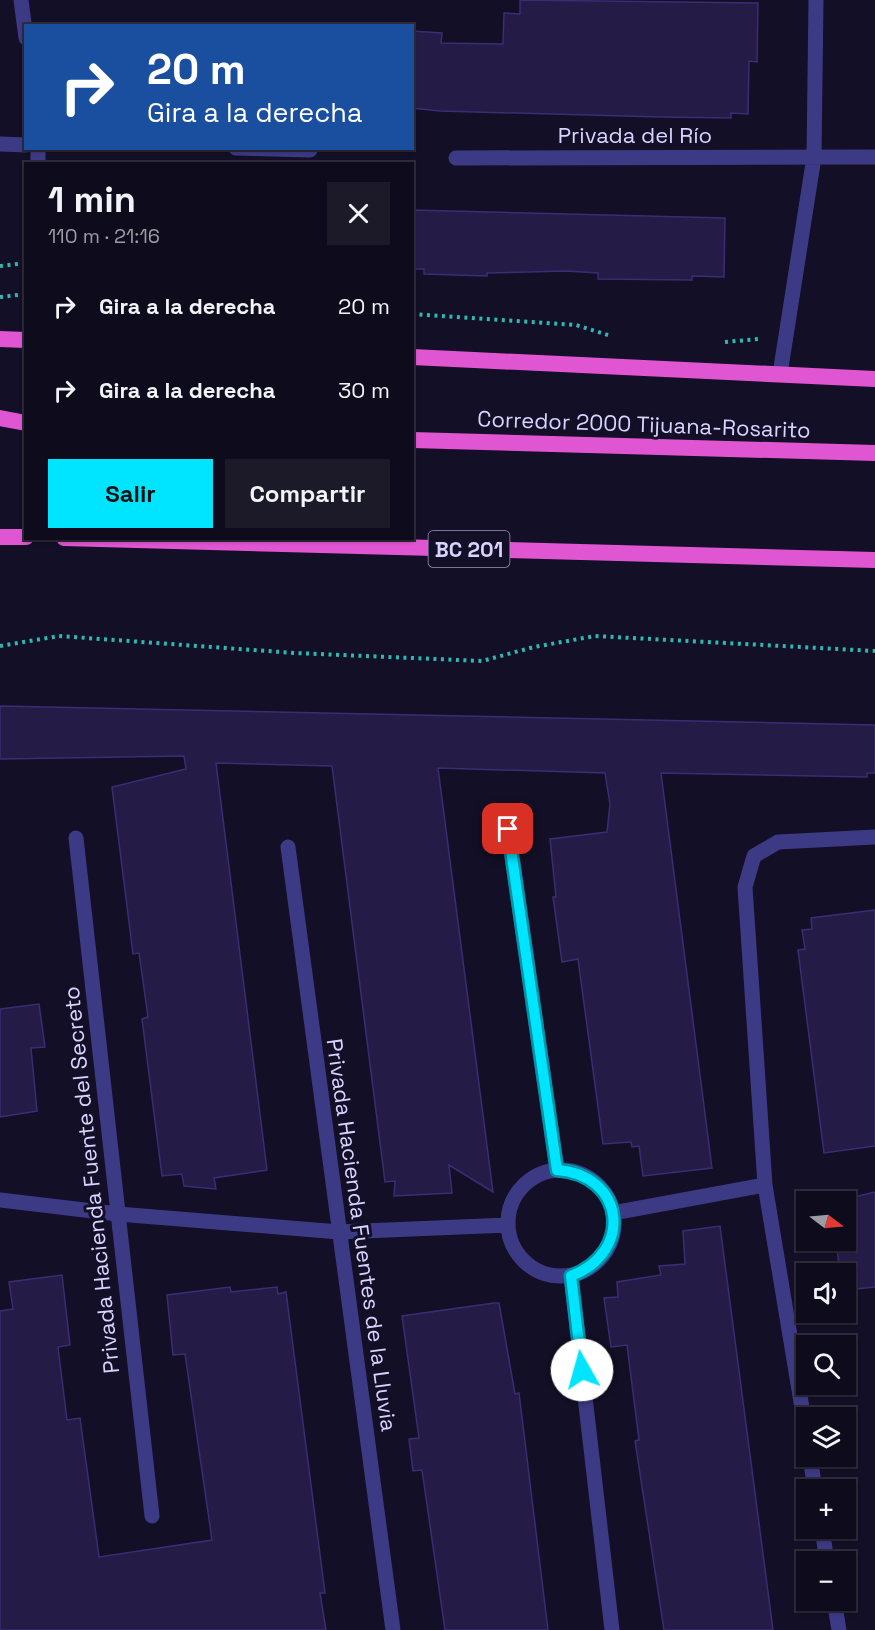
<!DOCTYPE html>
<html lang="es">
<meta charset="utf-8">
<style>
:root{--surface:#0e0b1c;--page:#1c1929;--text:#f1f3f6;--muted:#9b9ba3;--line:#2e2b3b;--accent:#00e5ff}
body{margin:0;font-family:"Space Grotesk",sans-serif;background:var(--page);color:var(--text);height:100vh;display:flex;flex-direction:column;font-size:22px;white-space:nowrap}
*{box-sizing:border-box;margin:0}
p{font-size:20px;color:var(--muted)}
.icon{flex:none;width:33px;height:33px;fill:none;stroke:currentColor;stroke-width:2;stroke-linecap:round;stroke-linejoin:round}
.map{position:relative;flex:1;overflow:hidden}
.side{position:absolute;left:24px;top:162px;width:390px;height:378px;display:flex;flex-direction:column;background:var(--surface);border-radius:0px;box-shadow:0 2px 4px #0004,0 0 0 2px var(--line)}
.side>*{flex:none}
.banner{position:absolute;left:24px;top:24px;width:390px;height:126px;border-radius:0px;box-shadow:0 2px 4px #0004,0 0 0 2px var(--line);background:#1a4fa0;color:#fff;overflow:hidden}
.needle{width:39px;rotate:106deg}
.fabs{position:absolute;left:796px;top:1191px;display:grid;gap:12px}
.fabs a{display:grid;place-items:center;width:60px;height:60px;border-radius:0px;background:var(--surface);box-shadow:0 2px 4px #0004,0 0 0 2px var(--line);font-size:30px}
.pin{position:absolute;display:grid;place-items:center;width:51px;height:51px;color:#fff;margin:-26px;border-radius:12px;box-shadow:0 3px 9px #0006}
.me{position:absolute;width:66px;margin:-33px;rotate:353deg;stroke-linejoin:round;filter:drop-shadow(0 0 4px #0008)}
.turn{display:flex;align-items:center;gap:21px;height:126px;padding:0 24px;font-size:27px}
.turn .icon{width:78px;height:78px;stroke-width:2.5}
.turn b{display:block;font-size:42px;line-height:51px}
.round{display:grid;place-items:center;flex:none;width:63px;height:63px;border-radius:0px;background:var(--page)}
.headline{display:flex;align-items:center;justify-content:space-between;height:102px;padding:0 24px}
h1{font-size:36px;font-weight:800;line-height:45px}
.action{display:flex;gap:12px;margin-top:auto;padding:12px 24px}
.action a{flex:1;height:69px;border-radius:0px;background:var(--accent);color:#111;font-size:24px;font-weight:800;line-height:69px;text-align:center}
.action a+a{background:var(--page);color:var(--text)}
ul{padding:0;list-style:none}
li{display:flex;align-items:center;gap:18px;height:84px;padding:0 24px}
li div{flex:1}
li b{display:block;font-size:22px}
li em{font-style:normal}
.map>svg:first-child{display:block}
</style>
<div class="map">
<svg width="875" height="1630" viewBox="0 0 875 1630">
<rect width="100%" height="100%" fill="#130f26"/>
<path fill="#241b47" stroke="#3b2d73" stroke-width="1.5" d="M 520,0 L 758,3 L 757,62 L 749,61 L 748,114 L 731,113 L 731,118 L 660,117 L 440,111 L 412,108 L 412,31 L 442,33 L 441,43 L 503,44 L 504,13 L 520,14 Z
M 412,210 L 725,218 L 724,277 L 692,276 L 692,280 L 598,279 L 598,273 L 566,271 L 487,273 L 487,276 L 424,274 L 424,269 L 412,269 Z
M 0,706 L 875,725 L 875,773 L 867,773 L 867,777 L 661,773 L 712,1168 L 643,1176 L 639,1146 L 632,1147 L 631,1142 L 603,1144 L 578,959 L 562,962 L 553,897 L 556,897 L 550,839 L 607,832 L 610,804 L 605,773 L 438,768 L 493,1192 L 449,1165 L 452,1193 L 394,1196 L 395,1181 L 385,1182 L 332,766 L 216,763 L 267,1170 L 214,1178 L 216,1189 L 184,1186 L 182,1174 L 162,1176 L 142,1019 L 148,1017 L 139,953 L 133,954 L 112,787 L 186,769 L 184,756 L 0,759 Z
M 875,910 L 875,1146 L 824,1153 L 798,950 L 805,949 L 802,930 L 812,929 L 811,918 Z
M 39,1004 L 45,1047 L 31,1048 L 37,1111 L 0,1117 L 0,1009 Z
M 875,1192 L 875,1287 L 847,1290 L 846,1274 L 840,1274 L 836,1240 L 846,1240 L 846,1202 L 833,1202 Z
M 720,1226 L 773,1630 L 664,1630 L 635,1441 L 639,1440 L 627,1345 L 611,1347 L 604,1298 L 618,1297 L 617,1282 L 661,1275 L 659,1266 L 685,1264 L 683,1231 Z
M 62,1275 L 70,1345 L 58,1347 L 67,1420 L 80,1418 L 99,1557 L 212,1540 L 185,1354 L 173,1355 L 167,1295 L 230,1287 L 231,1292 L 277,1287 L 278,1294 L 286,1292 L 321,1562 L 325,1593 L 320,1593 L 326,1630 L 0,1630 L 0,1311 L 13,1309 L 9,1282 Z
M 494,1303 L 499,1303 L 515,1394 L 519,1393 L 548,1630 L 445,1630 L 422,1470 L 413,1471 L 409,1439 L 419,1438 L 402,1316 Z"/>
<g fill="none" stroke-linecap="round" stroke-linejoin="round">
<path stroke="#2fb8b0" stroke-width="4" stroke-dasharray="3 4.5" stroke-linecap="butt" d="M 0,266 L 26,263
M 0,297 L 26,294
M 412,314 L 576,325 L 611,336
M 725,342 L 759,339
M 0,646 L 59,636 L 295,653 L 482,661 L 534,647 L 595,636 L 875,651"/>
<path stroke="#3d3a85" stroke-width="15" d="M 21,0 L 26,38
M 0,144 L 26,145
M 38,148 L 38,164
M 236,148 L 310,150
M 456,158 L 875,157
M 780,374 L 814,157 L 816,0
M 508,829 L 557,1170
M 76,838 L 152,1516
M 288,847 L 393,1630
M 613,1213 L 765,1185
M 571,1276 L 612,1630
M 807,1438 L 765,1185 L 745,887 L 754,856 L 778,842 L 875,837
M 810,1456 L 815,1490
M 822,1528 L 827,1562
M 834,1600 L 839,1630"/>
<path stroke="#3d3a85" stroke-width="15" d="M508 1223a53 53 0 1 1 106 0a53 53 0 1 1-106 0Z
M 0,1200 L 118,1214 L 339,1232 L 508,1225"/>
<path stroke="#e055d1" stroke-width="16" d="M 0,339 L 26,340
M 412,357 L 875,379
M 0,418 L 26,423
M 412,440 L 875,453
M 0,537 L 26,537
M 64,538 L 875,560"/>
</g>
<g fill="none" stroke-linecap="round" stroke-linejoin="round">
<defs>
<path id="route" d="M 508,829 L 557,1170 C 625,1175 634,1252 571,1276 L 582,1370"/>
</defs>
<use href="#route" stroke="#0095a6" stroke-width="15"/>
<use href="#route" stroke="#00e5ff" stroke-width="10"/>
</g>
<g text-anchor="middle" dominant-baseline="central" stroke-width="6" stroke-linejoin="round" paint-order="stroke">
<rect fill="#130f26" stroke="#9e99be" stroke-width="1.5" x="428.5" y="531" width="81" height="36" rx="4.5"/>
<g font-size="21" font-weight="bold" fill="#d9d4ff">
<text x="469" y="549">BC 201</text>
</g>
<g font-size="22" fill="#d9d4ff" stroke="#130f26">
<text x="635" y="135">Privada del Río</text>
<text transform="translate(644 424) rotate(2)">Corredor 2000 Tijuana-Rosarito</text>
<text transform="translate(91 1180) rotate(-96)">Privada Hacienda Fuente del Secreto</text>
<text transform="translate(362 1235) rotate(82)">Privada Hacienda Fuentes de la Lluvia</text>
</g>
</g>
</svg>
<div class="fabs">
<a><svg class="needle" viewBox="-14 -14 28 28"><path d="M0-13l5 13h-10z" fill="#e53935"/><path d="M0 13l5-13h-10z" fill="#9b9ba3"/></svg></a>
<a><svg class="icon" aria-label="sound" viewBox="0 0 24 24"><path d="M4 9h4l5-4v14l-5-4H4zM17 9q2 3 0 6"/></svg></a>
<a><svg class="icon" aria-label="search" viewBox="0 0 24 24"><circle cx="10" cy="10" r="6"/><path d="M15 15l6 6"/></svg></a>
<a><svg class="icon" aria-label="layers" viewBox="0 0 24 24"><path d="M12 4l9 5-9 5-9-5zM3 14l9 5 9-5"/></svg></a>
<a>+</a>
<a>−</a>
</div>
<div class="pin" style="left:508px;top:829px;background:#d93025"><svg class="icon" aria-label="arrive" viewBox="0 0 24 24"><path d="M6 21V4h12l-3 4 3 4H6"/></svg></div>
<svg class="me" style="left:582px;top:1370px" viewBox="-20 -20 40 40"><circle r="19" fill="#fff"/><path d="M0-13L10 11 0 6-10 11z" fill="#00e5ff"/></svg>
<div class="banner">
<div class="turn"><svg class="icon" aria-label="right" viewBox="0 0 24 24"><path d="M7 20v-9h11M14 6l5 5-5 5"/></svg><div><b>20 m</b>Gira a la derecha</div></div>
</div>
<section class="side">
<div class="headline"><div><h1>1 min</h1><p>110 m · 21:16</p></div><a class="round"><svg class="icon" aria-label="close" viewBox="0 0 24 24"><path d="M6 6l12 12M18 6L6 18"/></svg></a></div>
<ul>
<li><svg class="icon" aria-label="right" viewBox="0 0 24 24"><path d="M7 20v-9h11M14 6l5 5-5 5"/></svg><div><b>Gira a la derecha</b></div><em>20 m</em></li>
<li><svg class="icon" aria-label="right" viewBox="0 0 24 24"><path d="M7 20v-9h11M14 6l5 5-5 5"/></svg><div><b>Gira a la derecha</b></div><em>30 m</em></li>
</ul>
<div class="action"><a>Salir</a><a>Compartir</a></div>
</section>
</div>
